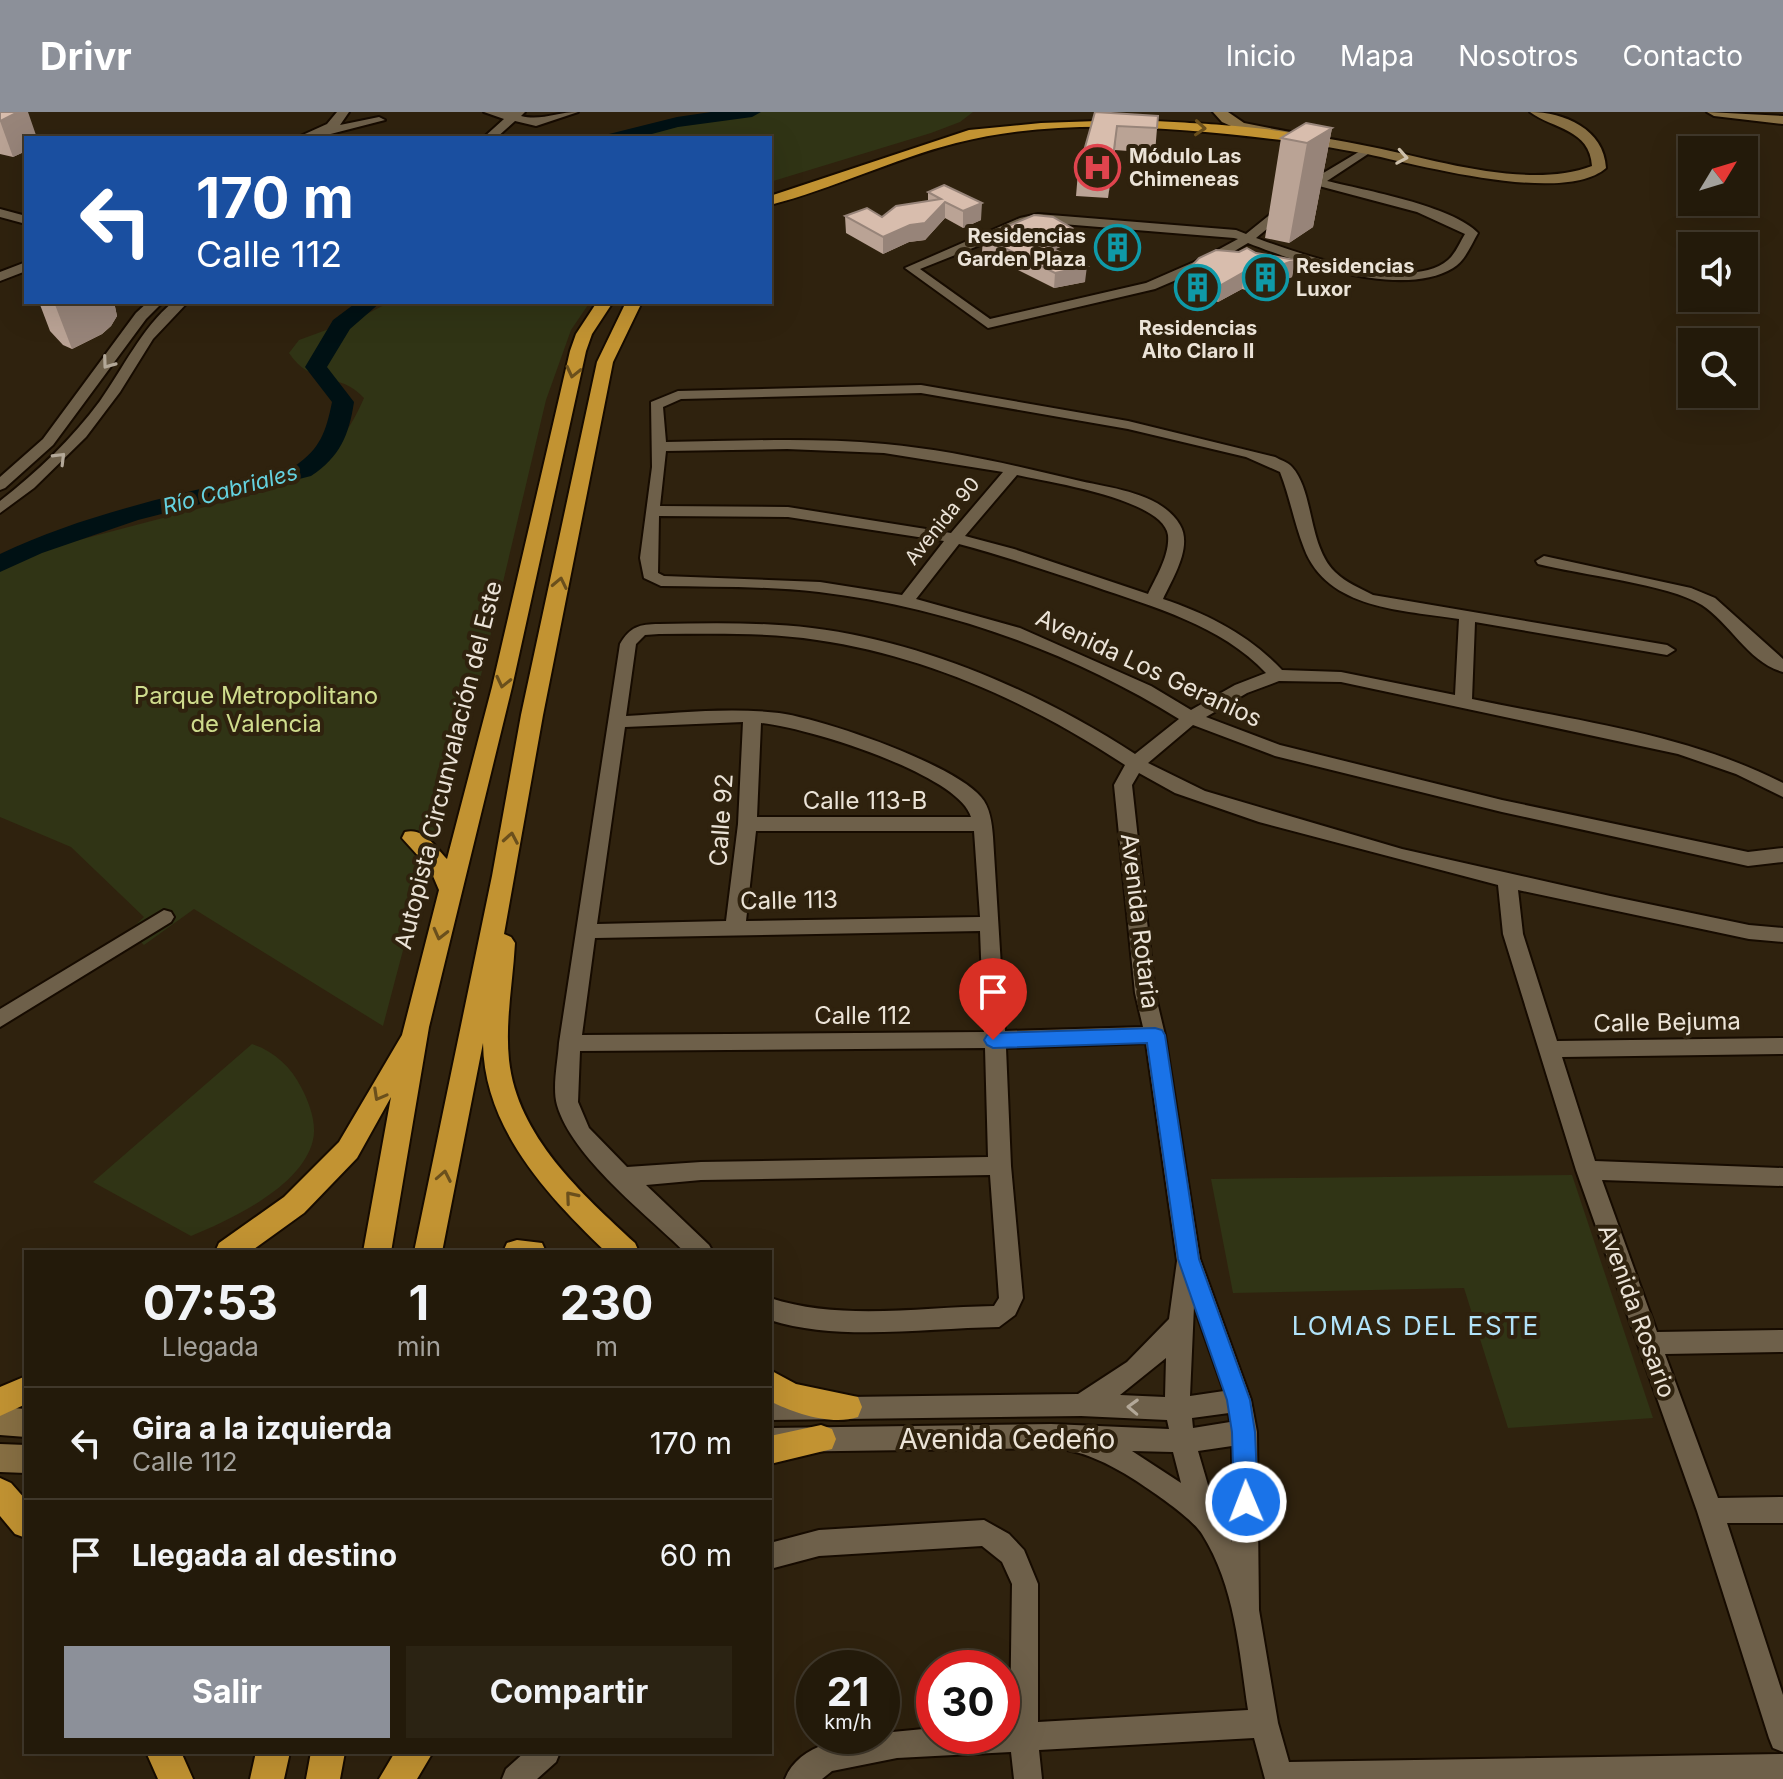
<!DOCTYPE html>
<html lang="es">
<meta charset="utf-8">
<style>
:root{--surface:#231a0a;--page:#2b2313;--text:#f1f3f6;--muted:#a3a19c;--line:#40382b;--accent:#8c9099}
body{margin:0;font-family:Inter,sans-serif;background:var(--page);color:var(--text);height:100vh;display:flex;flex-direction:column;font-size:30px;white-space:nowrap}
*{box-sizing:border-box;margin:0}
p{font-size:26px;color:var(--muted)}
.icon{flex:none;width:44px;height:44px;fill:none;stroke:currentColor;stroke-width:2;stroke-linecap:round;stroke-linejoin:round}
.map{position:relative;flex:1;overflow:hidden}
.drawer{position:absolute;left:24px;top:1138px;width:748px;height:504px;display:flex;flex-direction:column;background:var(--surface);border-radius:0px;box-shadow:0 8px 32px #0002,0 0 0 2px var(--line)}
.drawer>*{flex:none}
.banner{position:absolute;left:24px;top:24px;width:748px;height:168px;border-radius:0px;box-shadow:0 8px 32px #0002,0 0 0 2px var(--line);background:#1a4fa0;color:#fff;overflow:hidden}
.needle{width:52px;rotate:52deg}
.fabs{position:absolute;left:1678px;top:24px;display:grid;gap:16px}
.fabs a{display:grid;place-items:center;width:80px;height:80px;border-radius:0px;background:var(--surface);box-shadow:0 8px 32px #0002,0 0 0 2px var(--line);font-size:40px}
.speed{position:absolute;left:796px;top:1538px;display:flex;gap:16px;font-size:40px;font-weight:700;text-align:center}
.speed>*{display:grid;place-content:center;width:104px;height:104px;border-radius:50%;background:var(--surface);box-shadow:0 8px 32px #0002,0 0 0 2px var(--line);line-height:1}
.speed small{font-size:20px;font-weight:400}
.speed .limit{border:12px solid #d22;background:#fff;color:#111}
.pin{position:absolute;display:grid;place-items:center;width:68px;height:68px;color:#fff;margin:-82px -34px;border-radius:50% 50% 50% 0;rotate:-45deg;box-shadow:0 0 8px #0007}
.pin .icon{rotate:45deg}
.me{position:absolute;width:88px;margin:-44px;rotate:359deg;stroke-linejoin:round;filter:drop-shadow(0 0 6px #0008)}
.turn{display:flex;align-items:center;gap:28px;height:168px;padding:0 40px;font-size:36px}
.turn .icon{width:104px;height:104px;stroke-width:2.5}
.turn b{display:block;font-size:56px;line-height:68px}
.eta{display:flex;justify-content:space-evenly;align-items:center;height:136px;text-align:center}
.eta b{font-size:48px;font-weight:700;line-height:56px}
.button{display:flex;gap:16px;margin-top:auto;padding:16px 40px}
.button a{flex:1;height:92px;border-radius:0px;background:var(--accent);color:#fff;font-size:32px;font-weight:700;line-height:92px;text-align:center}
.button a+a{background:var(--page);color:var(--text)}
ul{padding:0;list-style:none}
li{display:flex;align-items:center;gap:24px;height:112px;padding:0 40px;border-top:2px solid var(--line)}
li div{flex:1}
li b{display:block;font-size:30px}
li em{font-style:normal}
header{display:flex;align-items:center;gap:48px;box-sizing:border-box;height:112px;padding:0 40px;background:var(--accent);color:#fff}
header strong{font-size:38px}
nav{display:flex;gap:44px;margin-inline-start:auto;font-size:28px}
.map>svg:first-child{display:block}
</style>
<header>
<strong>Drivr</strong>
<nav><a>Inicio</a><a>Mapa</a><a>Nosotros</a><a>Contacto</a></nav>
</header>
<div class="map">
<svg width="1783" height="1667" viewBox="0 0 1783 1667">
<rect width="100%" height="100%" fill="#2f220e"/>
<path fill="#303415" d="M 737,0 L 973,0 L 960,10 L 931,21 L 770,70 L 770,26 L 615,26 Z
M 390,190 L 590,190 L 571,218 L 546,288 L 473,597 L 421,770 L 383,914 L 194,797 L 144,833 L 129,819 L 144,805 L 71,735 L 0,705 L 0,458 L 16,447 L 56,434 L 285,374 C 324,355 347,325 364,286 C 340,259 311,275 289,241 L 299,228 L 359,206 Z
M 252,932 C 274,939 291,955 301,975 C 309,990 317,1011 313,1028 C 302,1075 231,1107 191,1124 L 93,1070 Z
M 1572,1063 L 1653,1306 L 1508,1316 L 1464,1176 L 1233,1181 L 1211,1067 Z"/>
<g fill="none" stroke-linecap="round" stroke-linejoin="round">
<path fill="#001114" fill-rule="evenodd" d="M 711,0 L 761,0 L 752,5 L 678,15 L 637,26 L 607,26 L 609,22 L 677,5 Z
M 357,190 L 381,190 L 350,217 L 327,255 L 354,290 C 349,323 340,345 311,364 L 138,408 L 42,441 L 0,460 L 0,442 C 92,398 196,379 295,354 C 320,337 326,320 332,290 L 305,255 L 333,208 Z"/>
<defs>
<path id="street" d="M 337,0 L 349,0 L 340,13 L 379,5 L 385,8 L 315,26 L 296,26 L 327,12 Z
M 484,0 L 525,0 L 521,4 C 541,9 557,0 578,0 L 536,14 L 515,9 L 496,26 L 483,26 L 504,7 Z
M 1367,35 L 1373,38 L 1371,40 L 1327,69 C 1364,78 1453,94 1478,121 C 1471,133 1465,149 1453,156 C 1403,187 1299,151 1248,131 L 1211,153 L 1155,177 L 988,216 L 905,156 L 1020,106 L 1038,102 L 1236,118 L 1246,122 L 1308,72 L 1299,70 L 1299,64 L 1315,66 ZM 1319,74 L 1417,100 L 1465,122 C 1460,130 1456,141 1448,148 C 1410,181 1299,142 1256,126 ZM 1038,110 L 1234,126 L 1238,127 L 1201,147 L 1146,171 L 990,207 L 920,157 Z
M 0,97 L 26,104 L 26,112 L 0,105 Z
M 26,150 L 26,159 L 0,169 L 0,160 Z
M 148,190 L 163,190 L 146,207 L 53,333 L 5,376 L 0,378 L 0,365 L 43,327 L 136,201 Z
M 173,190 L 188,190 L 153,227 L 120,280 L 86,325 L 34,376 L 0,401 L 0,389 C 37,360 72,327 100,289 C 124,255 141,217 173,190 Z
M 921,273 L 1128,309 L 1275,345 C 1280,348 1288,350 1292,355 C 1314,379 1308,434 1335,460 C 1346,471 1360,476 1373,483 L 1667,533 L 1675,538 L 1667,543 L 1475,510 L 1472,587 C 1577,609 1687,622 1783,671 L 1783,685 L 1736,662 L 1678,642 L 1341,570 L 1279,569 L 1247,581 L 1206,605 L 1280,633 L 1502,688 L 1748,740 L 1783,736 L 1783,750 L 1748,754 L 1502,700 L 1275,644 L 1193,613 L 1148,651 L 1205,679 L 1402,737 L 1610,784 L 1749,813 L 1783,816 L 1783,830 L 1749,827 L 1518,778 L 1523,822 L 1557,929 L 1783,926 L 1783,942 L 1562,945 L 1595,1049 L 1783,1056 L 1783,1074 L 1602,1068 L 1657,1220 L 1783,1218 L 1783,1240 L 1665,1242 L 1718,1386 L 1783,1385 L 1783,1411 L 1727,1411 L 1783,1583 L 1783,1640 L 1773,1636 L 1769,1626 L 1697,1399 L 1576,1058 L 1503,822 L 1498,773 L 1259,710 L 1175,681 L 1139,661 L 1132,673 L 1155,881 L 1165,923 L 1200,1147 L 1251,1288 L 1257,1320 L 1259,1498 L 1278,1611 L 1289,1650 L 1783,1642 L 1783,1667 L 1265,1667 L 1254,1626 L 1039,1638 L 1042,1667 L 1014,1667 L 1011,1640 L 897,1646 L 832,1659 L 822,1667 L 785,1667 C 799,1631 848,1624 882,1624 L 882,1621 L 934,1616 L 934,1624 L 1002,1624 L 1002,1612 L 1010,1611 L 1012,1472 L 1002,1450 L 982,1434 L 819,1444 L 770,1457 L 770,1431 L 819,1418 L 984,1408 L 1009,1422 L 1024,1438 L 1038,1472 L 1038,1610 L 1248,1598 C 1239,1538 1235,1474 1202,1422 C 1191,1405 1153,1380 1135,1368 C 1110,1352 1080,1337 1051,1336 L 770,1340 L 770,1316 L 1051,1312 L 1169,1317 L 1167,1308 L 1081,1304 L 770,1308 L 770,1286 L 1078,1282 L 1127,1250 L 1169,1207 L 1177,1149 L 1146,931 L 1006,936 L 1011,1054 L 1023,1186 L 1015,1203 L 999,1215 C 927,1216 838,1230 770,1208 L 770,1186 C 840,1209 922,1195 994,1194 L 999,1186 L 990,1063 L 701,1068 L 646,1073 L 709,1133 L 713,1140 L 685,1140 C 646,1102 572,1045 557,993 C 552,975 558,949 559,931 L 620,532 C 630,515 639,512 659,512 C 709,511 762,510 812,516 C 925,530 1041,581 1135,642 L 1179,607 C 1071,540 946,495 819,480 C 767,474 714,475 661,474 L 644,466 L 640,446 L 652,355 L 651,290 L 678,279 ZM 921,281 L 1128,317 L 1246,345 L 1280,360 C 1290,385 1294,411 1304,436 C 1327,498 1404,498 1459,507 L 1455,583 L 1341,560 L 1282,558 C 1249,523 1208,502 1163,487 C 1172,467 1193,435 1180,413 C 1161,380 1109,376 1076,368 C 1013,353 950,338 885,332 C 812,325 739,329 666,330 L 663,295 L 681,287 ZM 787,337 L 884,341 L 1003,360 L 951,421 L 788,395 L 660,394 L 666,339 ZM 1017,363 C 1048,370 1163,387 1168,423 C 1170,443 1156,465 1148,482 L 1014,437 L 965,424 ZM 659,404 L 788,405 L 944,429 L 902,483 L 820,470 L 664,464 L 658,461 ZM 959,432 C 1004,444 1048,459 1093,474 C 1153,495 1221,513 1266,561 L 1235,573 L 1191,598 L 1151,574 L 1020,516 L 916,487 ZM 659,522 C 711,522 766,520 817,528 C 928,544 1033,592 1125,653 L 1114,673 L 1135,881 L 1143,915 L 1005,919 L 993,725 C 992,711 990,695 981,685 C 952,651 823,607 779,601 C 729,595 677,601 626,604 L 636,532 L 645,523 ZM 743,610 L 738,712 L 726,809 L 597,812 L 625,615 ZM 761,611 C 805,615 959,662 971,705 L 757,705 ZM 756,719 L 974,719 L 980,805 L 746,809 ZM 980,819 L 984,920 L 582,923 L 595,826 ZM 985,936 L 988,1045 L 701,1050 L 627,1055 L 589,1016 L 578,990 L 580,939 ZM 1194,1194 L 1224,1279 L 1190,1284 ZM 1166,1246 L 1165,1285 L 1120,1283 ZM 1229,1301 L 1230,1310 L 1193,1316 L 1192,1306 ZM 1232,1334 L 1232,1430 L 1210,1380 L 1198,1339 ZM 1132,1339 L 1173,1340 L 1181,1371 Z
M 1544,444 L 1691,476 L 1715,486 L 1783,547 L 1783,560 C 1749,551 1730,511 1702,493 C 1668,472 1581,463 1538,452 L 1536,449 Z
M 164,798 L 171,800 L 174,805 L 171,810 L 0,915 L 0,897 Z
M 525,1640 L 560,1640 L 556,1650 L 537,1667 L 502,1667 L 506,1657 Z"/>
<path id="secondary" d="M 1213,0 L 1228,0 L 1244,11 C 1287,20 1330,26 1372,35 C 1437,48 1528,78 1592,54 C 1590,17 1553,17 1530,0 C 1564,0 1604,17 1606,56 C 1564,93 1419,53 1367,42 C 1324,34 1282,27 1240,18 L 1222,10 Z
M 1707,0 L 1783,4 L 1783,12 L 1714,4 Z
M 0,1295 L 26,1297 L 26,1325 L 0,1323 Z
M 0,1332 L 26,1333 L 26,1361 L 0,1360 Z"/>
<path id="highway" d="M 1126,8 C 1155,9 1289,14 1305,26 L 1298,30 C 1187,17 1066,3 956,31 C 893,47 833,77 770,93 L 770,84 L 969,18 L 1041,11 Z
M 597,190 L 613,190 L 592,222 L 586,239 L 512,575 L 429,915 L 391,1140 L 363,1140 L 391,985 L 357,1046 L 304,1101 L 250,1140 L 215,1140 L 219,1131 L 284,1085 L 339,1030 L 402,923 L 439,778 L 430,757 L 402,726 L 405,720 C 424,715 435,735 447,747 L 492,575 L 570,239 L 576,222 Z
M 626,190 L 642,190 L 613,250 L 543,603 L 504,822 L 511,825 L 515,831 C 513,869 505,909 509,948 C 517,1024 582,1082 635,1131 L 639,1140 L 606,1140 C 548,1084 484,1017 483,931 L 442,1140 L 414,1140 L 492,764 L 521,603 L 597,250 Z
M 517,1128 L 542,1131 L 546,1140 L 503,1140 L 507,1131 Z
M 770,1258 L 796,1272 L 858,1285 L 862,1295 L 858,1305 C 832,1314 793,1301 770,1289 Z
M 26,1264 L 26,1292 L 0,1304 L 0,1275 Z
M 821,1313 L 832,1317 L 836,1327 L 832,1337 L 770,1352 L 770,1324 Z
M 0,1366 L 11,1371 L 26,1388 L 26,1426 L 15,1422 L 0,1404 Z
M 146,1640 L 181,1640 L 193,1667 L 158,1667 Z
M 256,1640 L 290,1640 L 284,1667 L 250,1667 Z
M 311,1640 L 345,1640 L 340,1667 L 306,1667 Z
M 395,1640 L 433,1640 L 417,1667 L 379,1667 Z"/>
</defs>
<use href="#street" stroke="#160b00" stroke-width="4"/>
<use href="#secondary" stroke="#160b00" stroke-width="4"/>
<use href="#highway" stroke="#160b00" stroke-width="4"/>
<use href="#street" fill="#6e604a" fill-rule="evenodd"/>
<use href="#secondary" fill="#876f43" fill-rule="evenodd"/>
<use href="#highway" fill="#c29332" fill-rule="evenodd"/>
</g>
<path fill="#baa395" d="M 0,0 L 26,26 L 26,39 L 13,45 L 0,42 Z
M 1095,0 L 1158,4 L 1155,41 L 1115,38 L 1108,86 L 1076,84 L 1078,60 Z
M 1332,16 L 1313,115 L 1289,131 L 1265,126 L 1281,26 Z
M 928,80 L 981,108 L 963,116 L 945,106 L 925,128 L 909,130 L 883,142 L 846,121 L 845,104 L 882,105 L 928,89 Z
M 1053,105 L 1072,116 L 1071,131 L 1054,137 L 1085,170 L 1054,176 L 982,140 L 983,125 Z
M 1239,140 L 1256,141 L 1295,148 L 1292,165 L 1253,180 L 1242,177 L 1218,190 L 1183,178 L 1185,161 Z
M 39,190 L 114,190 L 117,204 L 111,214 L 102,222 L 72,237 L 63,233 L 50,219 Z"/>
<path fill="#978479" d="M 18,0 L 28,0 L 37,26 L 26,26 L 26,39 L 13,45 L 0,9 Z
M 1117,14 L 1115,38 L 1108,86 L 1111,61 Z
M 1332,16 L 1313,115 L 1289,131 L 1307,31 Z
M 945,90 L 945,106 L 925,128 L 909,130 L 883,142 L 883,125 Z
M 982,91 L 981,108 L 963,116 L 963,99 Z
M 1072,116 L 1071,131 L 1053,138 L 1054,123 Z
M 1295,148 L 1292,165 L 1253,180 L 1255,163 Z
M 1087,154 L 1085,170 L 1054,176 L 1055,161 Z
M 1244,160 L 1242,177 L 1218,190 L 1221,173 Z
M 54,190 L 114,190 L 117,204 L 111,214 L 102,222 L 72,237 Z"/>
<path fill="#d8bdad" stroke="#978479" stroke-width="2" d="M 0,0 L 18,0 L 0,9 Z
M 1095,0 L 1158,4 L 1157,16 L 1117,14 L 1111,61 L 1078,60 Z
M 1306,11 L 1332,16 L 1307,31 L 1281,26 Z
M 944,73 L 982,91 L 963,99 L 945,90 L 925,111 L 910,113 L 883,125 L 845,104 L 867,96 L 882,105 L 896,94 L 941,87 L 928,80 Z
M 1034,103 L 1053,105 L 1072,116 L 1054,123 L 1018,119 L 1087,154 L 1055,161 L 983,125 Z
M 1247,136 L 1256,141 L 1295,148 L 1255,163 L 1244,160 L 1221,173 L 1185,161 L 1199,146 L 1216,138 L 1239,140 Z"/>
<defs><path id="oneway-chevron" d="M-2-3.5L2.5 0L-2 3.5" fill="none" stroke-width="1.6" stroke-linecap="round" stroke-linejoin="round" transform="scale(2)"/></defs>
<g stroke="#6a4f1c">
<use href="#oneway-chevron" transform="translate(1200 16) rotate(4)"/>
<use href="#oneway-chevron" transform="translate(573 260) rotate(103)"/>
<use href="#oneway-chevron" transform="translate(560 471) rotate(-78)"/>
<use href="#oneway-chevron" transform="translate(503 570) rotate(103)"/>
<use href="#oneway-chevron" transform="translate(511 726) rotate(-80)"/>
<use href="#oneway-chevron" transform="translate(440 822) rotate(104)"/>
<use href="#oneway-chevron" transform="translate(379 983) rotate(119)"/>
<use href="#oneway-chevron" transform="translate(444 1064) rotate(-79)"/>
<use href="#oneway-chevron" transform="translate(571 1085) rotate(-130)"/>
</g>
<use stroke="#cdc0ab" href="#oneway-chevron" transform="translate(1402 45) rotate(10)"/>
<g stroke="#b3a898">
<use href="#oneway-chevron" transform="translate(108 251) rotate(126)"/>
<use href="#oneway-chevron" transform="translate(60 346) rotate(-45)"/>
<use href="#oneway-chevron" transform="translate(1133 1295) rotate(-178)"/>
</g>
<path fill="#1a73e8" stroke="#114b97" stroke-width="2" d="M 1155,916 L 1162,918 L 1165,923 L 1199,1147 L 1250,1288 L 1255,1320 L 1258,1390 L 1254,1398 L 1246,1401 L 1237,1398 L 1234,1390 L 1232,1320 L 1227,1288 L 1178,1147 L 1147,931 L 993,936 L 987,933 L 984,928 L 987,923 L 993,921 Z"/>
<defs>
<symbol id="hospital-ring" viewBox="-11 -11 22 22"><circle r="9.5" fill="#2f220e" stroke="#e0444e" stroke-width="1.5"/><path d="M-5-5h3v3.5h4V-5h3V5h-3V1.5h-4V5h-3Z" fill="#e0444e"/></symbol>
<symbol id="building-ring" viewBox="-11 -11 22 22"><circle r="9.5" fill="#2f220e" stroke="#0f9aa8" stroke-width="1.5"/><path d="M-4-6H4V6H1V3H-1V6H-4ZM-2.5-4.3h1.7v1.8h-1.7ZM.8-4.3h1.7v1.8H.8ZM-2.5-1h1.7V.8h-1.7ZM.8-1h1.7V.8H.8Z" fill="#0f9aa8"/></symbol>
</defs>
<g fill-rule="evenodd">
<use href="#hospital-ring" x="1072" y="30" width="51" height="51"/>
<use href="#building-ring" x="1092" y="110" width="51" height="51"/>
<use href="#building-ring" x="1240" y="140" width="51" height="51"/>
<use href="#building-ring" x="1172" y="150" width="51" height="51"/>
</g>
<g text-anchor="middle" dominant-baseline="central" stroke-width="8" stroke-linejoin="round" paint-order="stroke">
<g font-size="20" font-weight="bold" fill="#ebe3d7" stroke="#2f220e" text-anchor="start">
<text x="1129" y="44">Módulo Las<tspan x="1129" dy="23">Chimeneas</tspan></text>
<text x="1086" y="124" text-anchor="end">Residencias<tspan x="1086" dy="23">Garden Plaza</tspan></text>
<text x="1296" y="154">Residencias<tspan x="1296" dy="23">Luxor</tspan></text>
<text x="1198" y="216" text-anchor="middle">Residencias<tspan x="1198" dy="23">Alto Claro II</tspan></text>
</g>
<g font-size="20" fill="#ebe3d7" stroke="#2f220e">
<text transform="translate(942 409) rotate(-51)">Avenida 90</text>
</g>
<g font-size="22" font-style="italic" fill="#64d2e0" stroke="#2f220e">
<text transform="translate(230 377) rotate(-15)">Río Cabriales</text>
</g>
<g font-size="24" fill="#ebe3d7" stroke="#2f220e">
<text transform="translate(1149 556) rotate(25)">Avenida Los Geranios</text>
<text transform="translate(448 653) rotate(-76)">Autopista Circunvalación del Este</text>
<text x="865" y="688">Calle 113-B</text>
<text transform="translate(721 708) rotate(-86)">Calle 92</text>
<text transform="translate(789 788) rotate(-1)">Calle 113</text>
<text transform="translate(1140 809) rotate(83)">Avenida Rotaria</text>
<text x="863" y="903">Calle 112</text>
<text transform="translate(1667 910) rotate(-1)">Calle Bejuma</text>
<text transform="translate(1637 1199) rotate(70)">Avenida Rosario</text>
</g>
<g font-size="24" fill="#cfdc8d" stroke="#2f220e">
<text x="256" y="583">Parque Metropolitano<tspan x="256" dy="28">de Valencia</tspan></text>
</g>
<g font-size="26" letter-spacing="2" fill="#b1e3f9" stroke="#2f220e">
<text x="1416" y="1213">LOMAS DEL ESTE</text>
</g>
<g font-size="28" fill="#ebe3d7" stroke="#2f220e">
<text x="1007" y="1327">Avenida Cedeño</text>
</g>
</g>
</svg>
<div class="fabs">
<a><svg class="needle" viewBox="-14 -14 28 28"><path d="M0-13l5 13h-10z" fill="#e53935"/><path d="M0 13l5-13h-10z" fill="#a3a19c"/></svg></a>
<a><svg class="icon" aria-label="sound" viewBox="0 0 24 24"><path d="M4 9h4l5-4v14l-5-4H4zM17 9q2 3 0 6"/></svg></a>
<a><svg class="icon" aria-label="search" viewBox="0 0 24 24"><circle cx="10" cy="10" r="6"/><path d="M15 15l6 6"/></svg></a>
</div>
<div class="speed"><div>21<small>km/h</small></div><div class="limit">30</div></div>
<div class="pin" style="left:993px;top:928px;background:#d93025"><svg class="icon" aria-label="arrive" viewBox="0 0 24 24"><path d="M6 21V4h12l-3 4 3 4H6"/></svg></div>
<svg class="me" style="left:1246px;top:1390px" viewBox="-20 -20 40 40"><circle r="17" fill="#1a73e8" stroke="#fff" stroke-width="3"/><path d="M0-11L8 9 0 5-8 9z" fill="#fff"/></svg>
<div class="banner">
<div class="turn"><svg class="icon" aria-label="left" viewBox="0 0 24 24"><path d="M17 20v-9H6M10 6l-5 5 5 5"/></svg><div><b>170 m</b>Calle 112</div></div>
</div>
<section class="drawer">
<div class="eta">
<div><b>07:53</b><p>Llegada</p></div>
<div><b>1</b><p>min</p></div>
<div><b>230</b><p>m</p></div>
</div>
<ul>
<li><svg class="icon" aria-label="left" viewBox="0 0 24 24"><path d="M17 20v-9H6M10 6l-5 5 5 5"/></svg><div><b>Gira a la izquierda</b><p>Calle 112</p></div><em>170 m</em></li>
<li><svg class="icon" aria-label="arrive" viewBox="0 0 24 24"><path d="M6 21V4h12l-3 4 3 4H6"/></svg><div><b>Llegada al destino</b></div><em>60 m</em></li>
</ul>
<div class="button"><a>Salir</a><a>Compartir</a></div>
</section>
</div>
